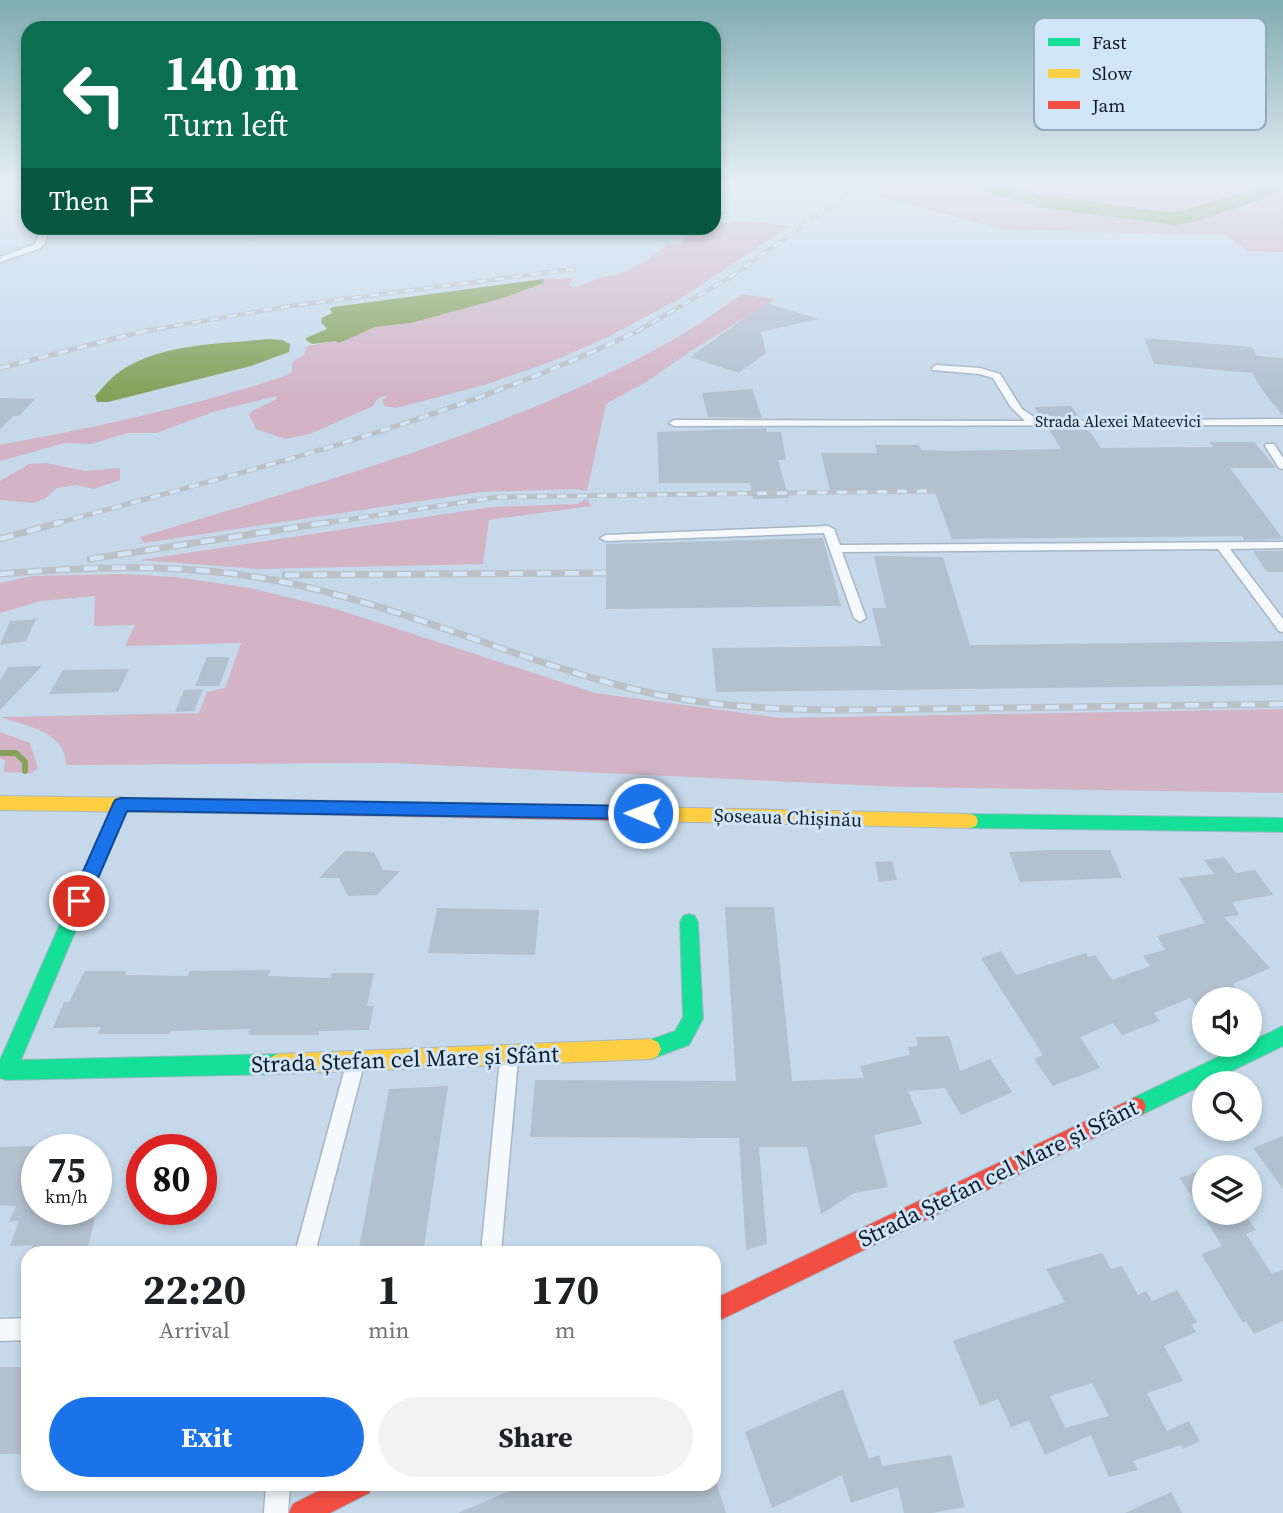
<!DOCTYPE html>
<meta charset="utf-8">
<style>
:root{--surface:#fff;--page:#f2f2f2;--text:#202124;--muted:#757577;--accent:#1a73e8}
body{margin:0;font-family:"Source Serif 4",serif;background:var(--page);color:var(--text);height:100vh;display:flex;flex-direction:column;font-size:26px;white-space:nowrap}
*{box-sizing:border-box;margin:0}
p{font-size:23px;color:var(--muted)}
.icon{flex:none;width:38px;height:38px;fill:none;stroke:currentColor;stroke-width:2;stroke-linecap:round;stroke-linejoin:round}
.map{position:relative;flex:1;overflow:hidden}
.panel{position:absolute;left:21px;top:1246px;width:700px;height:245px;display:flex;flex-direction:column;background:var(--surface);border-radius:21px;box-shadow:0 4px 10px #0003}
.panel>*{flex:none}
.hud{position:absolute;left:21px;top:21px;width:700px;height:214px;border-radius:21px;box-shadow:0 4px 10px #0003;background:#0b6e4f;color:#fff;overflow:hidden}
.fabs{position:absolute;left:1192px;top:987px;display:grid;gap:14px}
.fabs a{display:grid;place-items:center;width:70px;height:70px;border-radius:50%;background:var(--surface);box-shadow:0 4px 10px #0003;font-size:35px}
.speed{position:absolute;left:21px;top:1134px;display:flex;gap:14px;font-size:35px;font-weight:700;text-align:center}
.speed>*{display:grid;place-content:center;width:91px;height:91px;border-radius:50%;background:var(--surface);box-shadow:0 4px 10px #0003;line-height:1}
.speed small{font-size:18px;font-weight:400}
.speed .limit{border:10px solid #d22;background:#fff;color:#111}
.pin{position:absolute;display:grid;place-items:center;width:60px;height:60px;color:#fff;margin:-30px;border:4px solid #fff;border-radius:50%;box-shadow:0 2px 7px #0007}
.me{position:absolute;width:77px;margin:-38px;rotate:271deg;stroke-linejoin:round;filter:drop-shadow(0 0 5px #0008)}
.turn{display:flex;align-items:center;gap:24px;height:147px;padding:0 28px;font-size:32px}
.turn .icon{width:91px;height:91px;stroke-width:2.5}
.turn b{display:block;font-size:49px;line-height:60px}
.then{display:flex;align-items:center;height:66px;padding:0 28px;background:#0003;gap:14px;font-size:26px}
.eta{display:flex;justify-content:space-evenly;align-items:center;height:119px;text-align:center}
.eta b{font-size:42px;font-weight:700;line-height:49px}
.action{display:flex;gap:14px;margin-top:auto;padding:14px 28px}
.action a{flex:1;height:80px;border-radius:42px;background:var(--accent);color:#fff;font-size:28px;font-weight:700;line-height:80px;text-align:center}
.action a+a{background:var(--page);color:var(--text)}
.map>svg:first-child{display:block}
</style>
<div class="map">
<svg width="1283" height="1513" viewBox="0 0 1283 1513">
<rect width="100%" height="100%" fill="#c5d9ea"/>
<path fill="#d2b4c5" d="M 892,183 L 1283,183 L 1283,252 L 1247,251 L 1227,235 L 1004,230 L 873,195 Z
M 714,220 L 721,221 L 722,224 L 745,221 L 790,226 L 686,295 L 606,338 L 553,361 L 484,385 L 396,408 L 384,406 L 382,400 L 387,397 C 380,395 377,400 373,406 L 310,434 L 285,439 L 256,429 L 249,415 L 252,411 L 277,399 L 276,396 L 216,411 L 157,433 L 128,433 L 91,444 L 65,443 L 0,461 L 0,445 C 97,427 192,407 285,376 L 292,372 L 292,362 L 304,355 L 307,346 L 335,341 L 339,343 L 375,327 L 411,323 L 503,298 L 544,283 L 543,279 L 573,278 L 569,285 L 574,288 L 602,277 L 619,274 L 646,261 L 668,244 L 683,244 L 685,234 L 693,228 L 714,228 Z
M 742,294 L 775,299 L 691,351 L 646,382 L 606,404 L 587,491 L 576,489 L 481,492 L 144,543 L 140,537 C 320,482 505,434 671,341 C 696,327 719,310 742,294 Z
M 47,463 L 85,471 L 120,468 L 120,480 L 94,489 L 76,485 L 57,488 L 46,498 L 33,503 L 0,500 L 0,481 L 29,464 Z
M 587,499 L 591,506 L 489,520 L 483,564 L 258,569 L 140,560 L 492,507 L 577,504 Z
M 124,574 L 176,577 L 250,588 L 336,609 L 595,693 L 781,718 L 1283,709 L 1283,793 L 901,787 L 391,763 L 66,765 C 65,731 28,727 0,717 L 199,713 L 207,692 L 225,688 L 241,643 L 125,646 L 135,625 L 94,626 L 95,596 L 41,601 L 0,613 L 0,583 L 33,576 Z
M 0,732 L 30,743 L 38,768 L 31,773 L 4,772 L 5,760 L 0,759 Z"/>
<path fill="#85a15a" d="M 543,279 L 544,283 L 503,298 L 411,323 L 375,327 L 339,343 L 335,341 L 312,344 L 306,340 L 306,338 L 327,329 L 321,322 L 322,318 L 332,313 L 330,309 L 333,307 Z
M 269,339 L 282,340 L 290,344 L 289,352 L 251,366 L 108,402 L 97,402 L 95,396 C 101,390 107,382 114,376 C 153,343 221,344 269,339 Z"/>
<g fill="none" stroke-linecap="round" stroke-linejoin="round">
<path stroke="#85a15a" stroke-width="6" d="M 0,753 L 16,753 L 25,762 L 25,771"/>
<path fill="#85a15a" fill-rule="evenodd" d="M 967,183 L 999,183 L 1045,196 L 1175,213 L 1255,189 L 1265,183 L 1283,183 L 1283,189 L 1269,197 L 1197,221 L 1175,225 L 1043,208 L 970,187 Z"/>
</g>
<path fill="#b3c0ce" fill-rule="evenodd" d="M 766,303 L 819,319 L 761,332 L 766,353 L 739,373 L 690,357 Z
M 1144,338 L 1252,347 L 1257,356 L 1283,358 L 1283,416 L 1263,391 L 1252,373 L 1154,364 Z
M 752,389 L 762,418 L 708,417 L 702,393 Z
M 0,398 L 35,399 L 19,416 L 13,416 L 0,429 Z
M 1071,406 L 1080,418 L 1042,418 L 1034,407 Z
M 766,428 L 767,432 L 781,432 L 786,460 L 778,460 L 789,498 L 753,499 L 750,483 L 659,483 L 657,432 Z
M 1048,428 L 1087,428 L 1101,448 L 1213,447 L 1209,442 L 1254,442 L 1276,468 L 1230,468 L 1283,539 L 1244,540 L 1242,536 L 952,539 L 934,490 L 830,491 L 821,453 L 877,453 L 875,445 L 919,445 L 921,450 L 946,451 L 1061,449 Z
M 823,538 L 841,606 L 606,609 L 606,544 Z
M 1253,551 L 1283,551 L 1283,572 L 1267,572 Z
M 874,556 L 943,557 L 970,645 L 1283,641 L 1283,685 L 716,692 L 712,648 L 881,646 L 872,608 L 886,608 Z
M 36,619 L 26,641 L 0,645 L 10,621 Z
M 207,657 L 230,657 L 219,686 L 195,686 Z
M 42,666 L 0,710 L 0,681 L 8,667 Z
M 129,669 L 118,692 L 49,694 L 63,670 Z
M 203,689 L 194,711 L 175,712 L 184,690 Z
M 1050,850 L 1110,850 L 1122,878 L 1020,882 L 1009,852 Z
M 345,851 L 374,852 L 383,870 L 400,871 L 377,895 L 348,896 L 339,878 L 319,878 Z
M 1224,857 L 1236,873 L 1255,870 L 1273,895 L 1232,902 L 1239,915 L 1224,917 L 1270,968 L 1233,984 L 1236,988 L 1204,999 L 1204,1016 L 1190,998 L 1154,1013 L 1160,1021 L 1122,1035 L 1113,1023 L 1080,1037 L 1100,1068 L 1053,1086 L 1034,1059 L 1043,1055 L 981,958 L 1001,951 L 1016,975 L 1086,953 L 1088,957 L 1095,955 L 1112,980 L 1150,966 L 1143,956 L 1165,950 L 1157,936 L 1205,923 L 1179,878 L 1214,874 L 1204,860 Z
M 892,861 L 897,880 L 879,882 L 875,862 Z
M 725,907 L 774,907 L 792,1081 L 864,1078 L 860,1066 L 910,1055 L 908,1047 L 918,1046 L 916,1037 L 949,1036 L 960,1071 L 990,1059 L 1012,1092 L 961,1115 L 945,1088 L 908,1091 L 922,1124 L 874,1135 L 888,1187 L 854,1193 L 821,1214 L 807,1147 L 759,1147 L 767,1244 L 746,1250 L 739,1138 L 530,1137 L 535,1080 L 736,1081 Z
M 437,908 L 539,910 L 535,955 L 428,953 Z
M 271,970 L 268,976 L 331,978 L 332,973 L 374,973 L 367,1006 L 374,1006 L 369,1030 L 319,1031 L 319,1035 L 248,1035 L 250,1029 L 170,1031 L 169,1034 L 98,1034 L 101,1027 L 53,1028 L 64,1002 L 69,1002 L 85,971 L 126,971 L 125,975 L 188,976 L 190,971 Z
M 448,1086 L 423,1253 L 358,1253 L 389,1089 Z
M 1283,1136 L 1283,1189 L 1253,1148 Z
M 37,1146 L 37,1209 L 68,1209 L 64,1220 L 95,1218 L 87,1250 L 30,1253 L 33,1245 L 10,1246 L 19,1221 L 9,1222 L 16,1206 L 0,1205 L 0,1147 Z
M 1204,1169 L 1204,1213 L 1244,1213 L 1256,1230 L 1246,1234 L 1272,1274 L 1283,1270 L 1283,1321 L 1254,1334 L 1246,1321 L 1243,1323 L 1201,1254 L 1222,1246 L 1180,1178 Z
M 1102,1253 L 1111,1269 L 1122,1266 L 1138,1295 L 1146,1291 L 1152,1301 L 1177,1290 L 1197,1322 L 1191,1325 L 1196,1332 L 1164,1346 L 1183,1381 L 1147,1393 L 1167,1431 L 1189,1421 L 1200,1441 L 1183,1449 L 1181,1445 L 1133,1461 L 1138,1470 L 1109,1477 L 1091,1435 L 1045,1455 L 1029,1420 L 1011,1427 L 998,1399 L 980,1406 L 953,1341 L 1065,1302 L 1046,1269 ZM 1092,1383 L 1109,1416 L 1065,1428 L 1050,1396 Z
M 0,1367 L 28,1367 L 28,1454 L 0,1454 Z
M 843,1389 L 869,1459 L 879,1455 L 882,1466 L 951,1455 L 965,1507 L 932,1513 L 904,1513 L 898,1487 L 851,1503 L 842,1475 L 772,1508 L 745,1432 Z
M 526,1484 L 717,1484 L 726,1513 L 458,1513 Z
M 1171,1492 L 1182,1513 L 1125,1513 Z"/>
<g fill="none" stroke-linecap="round" stroke-linejoin="round">
<defs>
<path id="lane" d="M 42,228 L 49,228 L 45,243 L 41,248 L 0,262 L 0,257 L 35,244 Z
M 936,365 L 980,368 L 1000,374 L 1022,409 L 1040,421 L 1283,419 L 1283,425 L 674,426 L 669,423 L 674,420 L 1025,421 L 1010,406 L 993,378 L 979,374 L 933,370 L 932,368 Z
M 1266,444 L 1274,444 L 1283,458 L 1283,469 L 1279,468 L 1265,446 Z
M 828,526 L 834,529 L 840,545 L 1283,542 L 1283,548 L 1230,549 L 1283,619 L 1283,632 L 1279,631 L 1218,549 L 842,552 L 866,618 L 860,622 L 854,618 L 824,533 L 606,541 L 600,538 L 606,535 Z
M 509,1050 L 515,1053 L 518,1059 L 501,1253 L 481,1253 L 500,1059 L 503,1053 Z
M 354,1059 L 360,1062 L 363,1068 L 315,1253 L 295,1253 L 345,1068 L 348,1062 Z
M 28,1318 L 28,1340 L 0,1341 L 0,1319 Z
M 266,1484 L 290,1484 L 288,1513 L 264,1513 Z"/>
<path id="fast" d="M 121,797 L 127,799 L 129,804 L 21,1060 L 278,1054 L 285,1057 L 288,1064 L 285,1071 L 278,1074 L 6,1080 L 0,1078 L 0,1060 L 113,804 L 115,799 Z
M 970,814 L 1283,818 L 1283,832 L 970,828 L 964,826 L 962,821 L 964,816 Z
M 689,914 L 695,916 L 698,922 L 703,1019 L 689,1045 L 651,1059 L 644,1056 L 641,1049 L 644,1042 L 675,1031 L 683,1017 L 680,922 L 683,916 Z
M 1283,1026 L 1283,1046 L 1143,1114 L 1136,1117 L 1129,1114 L 1126,1107 L 1129,1100 L 1243,1045 L 1250,1045 L 1250,1042 Z"/>
<path id="slow" d="M 0,796 L 288,800 L 294,802 L 296,807 L 294,812 L 288,814 L 0,810 Z
M 646,807 L 970,814 L 976,816 L 978,821 L 976,826 L 970,828 L 646,821 L 640,819 L 638,814 L 640,809 Z
M 651,1039 L 658,1042 L 661,1049 L 658,1056 L 651,1059 L 278,1074 L 271,1071 L 268,1064 L 271,1057 L 278,1054 Z"/>
<path id="jam" d="M 288,800 L 646,807 L 652,809 L 654,814 L 652,819 L 646,821 L 288,814 L 282,812 L 280,807 L 282,802 Z
M 1136,1097 L 1143,1100 L 1146,1107 L 1143,1114 L 714,1323 L 714,1299 Z
M 332,1484 L 373,1484 L 369,1493 L 330,1513 L 289,1513 L 293,1504 Z"/>
</defs>
<use href="#lane" stroke="#a7b6c4" stroke-width="3"/>
<use href="#fast" stroke="#a7b6c4" stroke-width="2"/>
<use href="#slow" stroke="#a7b6c4" stroke-width="2"/>
<use href="#jam" stroke="#a7b6c4" stroke-width="2"/>
<use href="#lane" fill="#f6f9fc" fill-rule="evenodd"/>
<use href="#fast" fill="#16e098" fill-rule="evenodd"/>
<use href="#slow" fill="#ffcf43" fill-rule="evenodd"/>
<use href="#jam" fill="#f24e42" fill-rule="evenodd"/>
<defs>
<path id="rail-far2" d="M 139,332 L 284,307 L 574,269
M 636,332 L 729,278 L 864,183"/>
<path id="rail-far1" d="M 0,368 L 148,330
M 54,524 C 252,470 455,419 640,330
M 319,524 L 498,497 L 934,491"/>
<path id="rail" d="M 0,539 L 61,522
M 90,559 L 330,522
M 0,574 C 93,566 187,563 279,581 C 400,605 513,659 633,689 C 705,707 779,710 853,710 L 1283,704
M 285,575 L 606,573"/>
</defs>
<use href="#rail-far2" stroke="#bcc1c5" stroke-width="4.5"/>
<use href="#rail-far1" stroke="#bcc1c5" stroke-width="5"/>
<use href="#rail" stroke="#bcc1c5" stroke-width="7"/>
<use href="#rail-far2" stroke="#d0e5f8" stroke-width="2.5" stroke-dasharray="9" stroke-linecap="butt"/>
<use href="#rail-far1" stroke="#d0e5f8" stroke-width="3.5" stroke-dasharray="10" stroke-linecap="butt"/>
<use href="#rail" stroke="#d0e5f8" stroke-width="4.5" stroke-dasharray="14" stroke-linecap="butt"/>
</g>
<linearGradient id="sky" x2="0" y2="1"><stop stop-color="#80acaf"/><stop offset="0.46" stop-color="#e5eef6"/><stop offset="1" stop-color="#e5eef6" stop-opacity="0"/></linearGradient>
<rect width="1283" height="395" fill="url(#sky)"/>
<path fill="#1a73e8" stroke="#114b97" stroke-width="2" d="M 121,798 L 643,806 L 649,808 L 651,813 L 649,817 L 643,819 L 127,811 L 86,906 L 79,909 L 73,906 L 70,901 L 113,804 L 115,800 Z"/>
<g text-anchor="middle" dominant-baseline="central" stroke-width="6" stroke-linejoin="round" paint-order="stroke">
<g font-size="16" fill="#0f1d28" stroke="#d0e5f8">
<text x="1118" y="421">Strada Alexei Mateevici</text>
</g>
<g font-size="19" fill="#0f1d28" stroke="#d0e5f8">
<text transform="translate(788 817) rotate(2)">Șoseaua Chișinău</text>
</g>
<g font-size="23" fill="#0f1d28" stroke="#d0e5f8">
<text transform="translate(405 1059) rotate(-2)">Strada Ștefan cel Mare și Sfânt</text>
<text transform="translate(998 1173) rotate(-26)">Strada Ștefan cel Mare și Sfânt</text>
</g>
</g>
<rect x="1034" y="18" width="232" height="112" rx="10" fill="#d0e5f8" stroke="#96a9ba" stroke-width="2"/>
<rect x="1048" y="38" width="32" height="8" fill="#16e098"/>
<rect x="1048" y="69" width="32" height="9" fill="#ffcf43"/>
<rect x="1048" y="101" width="32" height="8" fill="#f24e42"/>
<g font-size="19" fill="#0f1d28">
<text x="1092" y="49">Fast</text>
<text x="1092" y="80">Slow</text>
<text x="1092" y="112">Jam</text>
</g>
</svg>
<div class="fabs">
<a><svg class="icon" aria-label="sound" viewBox="0 0 24 24"><path d="M4 9h4l5-4v14l-5-4H4zM17 9q2 3 0 6"/></svg></a>
<a><svg class="icon" aria-label="search" viewBox="0 0 24 24"><circle cx="10" cy="10" r="6"/><path d="M15 15l6 6"/></svg></a>
<a><svg class="icon" aria-label="layers" viewBox="0 0 24 24"><path d="M12 4l9 5-9 5-9-5zM3 14l9 5 9-5"/></svg></a>
</div>
<div class="speed"><div>75<small>km/h</small></div><div class="limit">80</div></div>
<div class="pin" style="left:79px;top:901px;background:#d93025"><svg class="icon" aria-label="arrive" viewBox="0 0 24 24"><path d="M6 21V4h12l-3 4 3 4H6"/></svg></div>
<svg class="me" style="left:643px;top:813px" viewBox="-20 -20 40 40"><circle r="17" fill="#1a73e8" stroke="#fff" stroke-width="3"/><path d="M0-11L8 9 0 5-8 9z" fill="#fff"/></svg>
<div class="hud">
<div class="turn"><svg class="icon" aria-label="left" viewBox="0 0 24 24"><path d="M17 20v-9H6M10 6l-5 5 5 5"/></svg><div><b>140 m</b>Turn left</div></div>
<div class="then">Then<svg class="icon" aria-label="arrive" viewBox="0 0 24 24"><path d="M6 21V4h12l-3 4 3 4H6"/></svg></div>
</div>
<section class="panel">
<div class="eta">
<div><b>22:20</b><p>Arrival</p></div>
<div><b>1</b><p>min</p></div>
<div><b>170</b><p>m</p></div>
</div>
<div class="action"><a>Exit</a><a>Share</a></div>
</section>
</div>
